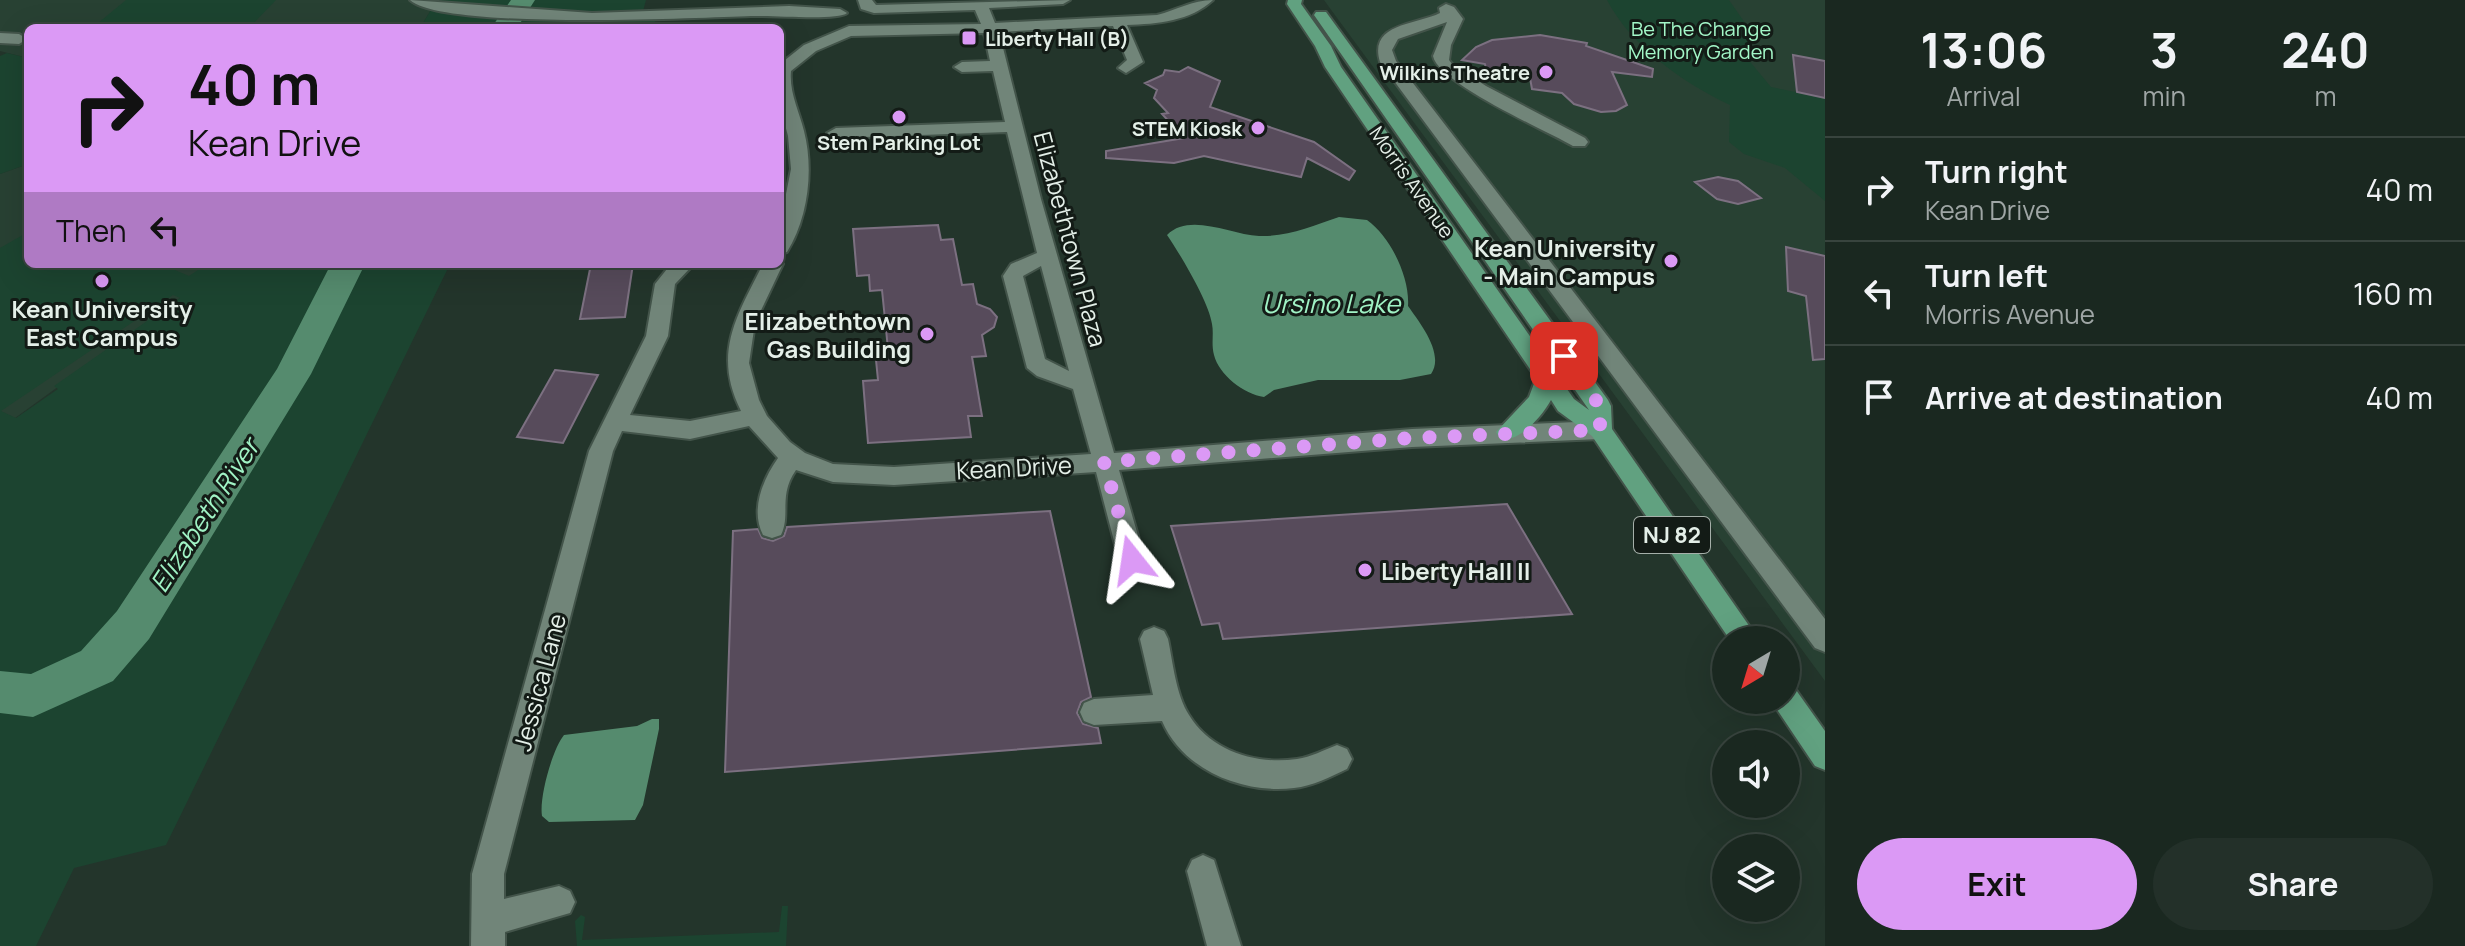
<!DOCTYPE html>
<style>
:root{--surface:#1a2820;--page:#233029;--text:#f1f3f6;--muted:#9fa6a5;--line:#38443e;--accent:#db99f5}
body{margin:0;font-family:Manrope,sans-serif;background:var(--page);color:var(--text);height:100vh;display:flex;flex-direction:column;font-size:30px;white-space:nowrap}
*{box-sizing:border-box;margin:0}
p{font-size:26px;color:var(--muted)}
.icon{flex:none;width:44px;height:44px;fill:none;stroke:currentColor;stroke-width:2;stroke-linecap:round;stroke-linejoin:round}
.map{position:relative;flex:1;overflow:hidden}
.drawer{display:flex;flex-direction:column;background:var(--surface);width:640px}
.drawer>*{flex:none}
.guide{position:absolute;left:24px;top:24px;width:760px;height:244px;border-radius:12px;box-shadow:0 8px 32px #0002,0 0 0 2px var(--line);background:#db99f5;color:#111;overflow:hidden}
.needle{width:52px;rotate:218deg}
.fabs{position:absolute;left:1712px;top:626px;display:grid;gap:16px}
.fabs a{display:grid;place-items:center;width:88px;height:88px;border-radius:50%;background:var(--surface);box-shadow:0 8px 32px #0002,0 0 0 2px var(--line);font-size:40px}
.pin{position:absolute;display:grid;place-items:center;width:68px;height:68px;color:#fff;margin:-34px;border-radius:16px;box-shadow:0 4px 12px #0006}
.me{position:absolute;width:88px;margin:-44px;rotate:345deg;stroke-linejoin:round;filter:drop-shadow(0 0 6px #0008)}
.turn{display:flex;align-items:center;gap:28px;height:168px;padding:0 32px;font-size:36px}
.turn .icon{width:104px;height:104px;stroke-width:2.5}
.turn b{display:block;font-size:56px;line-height:68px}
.then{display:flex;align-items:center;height:76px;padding:0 32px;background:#0003;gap:16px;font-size:30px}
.eta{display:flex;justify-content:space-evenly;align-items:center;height:136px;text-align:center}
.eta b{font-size:48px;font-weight:700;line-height:56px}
.cta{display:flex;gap:16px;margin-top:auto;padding:16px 32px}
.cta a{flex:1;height:92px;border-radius:48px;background:var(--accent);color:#111;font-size:32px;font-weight:700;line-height:92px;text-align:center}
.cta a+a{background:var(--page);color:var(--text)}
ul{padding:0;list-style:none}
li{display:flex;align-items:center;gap:24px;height:104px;padding:0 32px;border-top:2px solid var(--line)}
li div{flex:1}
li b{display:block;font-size:30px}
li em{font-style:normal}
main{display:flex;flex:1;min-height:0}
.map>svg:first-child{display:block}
</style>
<main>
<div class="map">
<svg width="1825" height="946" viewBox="0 0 1825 946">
<rect width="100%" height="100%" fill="#23352b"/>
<path fill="#284133" d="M 0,0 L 437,0 L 420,28 L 28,28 L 28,58 L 0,51 L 0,43 L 4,40 L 0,39 Z
M 1324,0 L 1825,0 L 1825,681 L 1329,7 Z
M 28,164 L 28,264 L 227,264 L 15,418 L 0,411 L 0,174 Z"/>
<path fill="#1c4430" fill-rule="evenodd" d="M 126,0 L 276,0 L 249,28 L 92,28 Z
M 437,0 L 646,0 L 642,15 L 655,14 L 655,27 L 619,24 L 614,28 L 420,28 Z
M 1607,0 L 1729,0 L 1757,40 L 1741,47 L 1742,52 L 1771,87 L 1825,98 L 1825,201 L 1785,168 L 1744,154 L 1729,142 L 1730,105 C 1683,83 1631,46 1607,0 Z
M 7,53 L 28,58 L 28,164 L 0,174 L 0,56 Z
M 28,232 L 28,264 L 161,264 L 189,276 L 207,264 L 450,264 L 166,845 L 74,868 L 36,946 L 0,946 L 0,248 ZM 173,295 L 180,298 L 54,386 L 58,389 L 16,418 L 1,411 Z
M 782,906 L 788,906 L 786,946 L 577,946 L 575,921 L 581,915 L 585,917 L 582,940 L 779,932 Z"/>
<path fill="#558b6e" d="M 1339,217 L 1367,220 C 1391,237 1410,278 1408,306 C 1420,323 1445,354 1431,374 L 1400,380 L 1318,380 L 1274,390 L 1264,397 C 1244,394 1219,375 1214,355 C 1211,344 1214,334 1212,324 C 1209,302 1180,254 1167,235 C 1190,212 1231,235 1259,236 C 1288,237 1312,226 1339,217 Z
M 652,719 L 659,719 L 659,729 L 643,805 L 635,820 L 549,822 L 542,816 C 539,798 552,750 564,735 L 637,726 Z"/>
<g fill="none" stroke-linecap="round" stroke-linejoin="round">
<path fill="#558b6e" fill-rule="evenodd" d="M 511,0 L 535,0 L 517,28 L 491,28 Z
M 331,264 L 365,264 L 311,374 L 149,639 L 113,681 L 33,717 L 0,713 L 0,671 L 31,674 L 81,651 L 117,611 L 277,369 Z"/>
</g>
<path fill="#574b5b" stroke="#7c7081" stroke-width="2" d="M 1540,35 L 1587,43 L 1586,46 L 1653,69 L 1652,77 L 1612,72 L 1627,105 L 1616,111 L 1601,112 L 1574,104 L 1562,93 L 1532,89 L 1530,78 L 1487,74 L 1485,64 L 1462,60 L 1476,47 L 1492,40 Z
M 1793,55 L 1825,61 L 1825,98 L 1797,92 Z
M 1188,67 L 1220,81 L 1210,107 L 1314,142 L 1355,171 L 1349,180 L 1307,158 L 1301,177 L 1204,156 L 1174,163 L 1106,158 L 1106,151 L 1184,138 L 1162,114 L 1168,113 L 1154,98 L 1157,90 L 1145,83 L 1163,75 L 1165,70 L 1179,72 Z
M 1718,177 L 1738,181 L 1761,198 L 1738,204 L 1717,199 L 1695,182 Z
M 938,225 L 941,240 L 953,239 L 962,285 L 973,284 L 977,304 L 990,309 L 997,317 L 994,327 L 982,335 L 986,356 L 972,357 L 982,416 L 968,416 L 971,437 L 868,443 L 863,381 L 878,380 L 876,360 L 889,359 L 882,290 L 870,291 L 869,275 L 857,276 L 853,229 Z
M 1786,247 L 1825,256 L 1825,359 L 1813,360 L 1806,296 L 1788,291 Z
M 591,264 L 633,264 L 625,317 L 580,319 Z
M 555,370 L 598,375 L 563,443 L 517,437 Z
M 1507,504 L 1572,614 L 1223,639 L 1219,623 L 1202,625 L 1171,526 Z
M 1050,511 L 1091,697 L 1081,702 L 1077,713 L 1083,724 L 1098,728 L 1101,743 L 725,772 L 733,531 L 758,529 L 762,538 L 773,541 L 784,536 L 787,527 Z"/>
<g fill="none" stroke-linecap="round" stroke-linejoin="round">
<defs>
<path id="minor" d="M 410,0 L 592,13 L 789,6 L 840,9 L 847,13 C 838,21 769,15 751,16 C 695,18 443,30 410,0 Z
M 858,0 L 872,0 L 876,5 L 1070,0 L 1063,4 L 989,8 L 995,23 L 1157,15 C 1177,10 1192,0 1213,0 C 1191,21 1157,24 1127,25 L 1143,62 L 1126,73 L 1118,68 L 1127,60 L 1113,26 L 999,32 L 1041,199 L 1114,453 L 1412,429 L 1600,421 L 1608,424 L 1612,430 L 1608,436 L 1600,439 L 1412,447 L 1119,470 L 1145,560 L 1141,567 L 1132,571 L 1123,567 L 1119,560 L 1096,472 L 894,485 L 833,482 L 796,470 C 778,495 791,515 781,535 L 772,538 L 763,535 C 750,510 763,479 778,458 L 749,426 L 690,439 L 622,431 L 613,451 L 504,874 L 504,899 L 559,886 L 570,891 L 575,902 L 570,913 L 505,932 L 505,946 L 471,946 L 472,874 L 589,451 L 646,336 L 655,284 L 671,264 L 694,264 L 675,284 L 668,336 L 630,415 L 690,421 L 741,411 C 712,353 737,316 763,264 L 780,264 L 780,260 L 783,264 L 755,323 L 749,363 L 759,400 L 767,416 L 790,442 L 805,453 L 833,464 L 894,467 L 1091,454 L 1073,389 L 1037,376 L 1027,368 L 1003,276 L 1011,264 L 1037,253 L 1007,132 L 836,138 L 827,133 L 836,128 L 1005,122 L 993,71 L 962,72 L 954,67 L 962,62 L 990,61 L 984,33 L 851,36 L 816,51 L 791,71 C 789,92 799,111 804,131 C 814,170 808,218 787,252 L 780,254 L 780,224 L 791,169 L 788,136 L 780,106 L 780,64 L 804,45 L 849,26 L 981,24 L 975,10 L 874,13 L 861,9 ZM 1041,266 L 1069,371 L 1045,359 L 1023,276 Z
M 1446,4 L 1454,7 L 1463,19 L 1451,45 L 1449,60 L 1452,64 L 1486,86 L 1585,138 L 1588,142 L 1585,146 L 1573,146 C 1545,130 1438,83 1433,56 L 1447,22 L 1398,39 L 1392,50 L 1396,61 L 1825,619 L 1825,652 L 1815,648 L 1380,62 C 1368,23 1416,25 1440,13 L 1439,8 Z
M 0,33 L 19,34 L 27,39 L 19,44 L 0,43 Z
M 1154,627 L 1164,631 L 1168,639 C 1173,663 1176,695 1189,715 C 1211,751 1256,765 1297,759 C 1311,757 1324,750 1337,745 L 1347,749 L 1352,759 L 1347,769 C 1330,777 1313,786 1294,788 C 1242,794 1183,770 1162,721 L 1094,725 L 1084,721 L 1080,712 L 1084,703 L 1094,699 L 1153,695 L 1140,639 L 1144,631 Z
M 1203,855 L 1214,860 L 1241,946 L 1207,946 L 1187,871 L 1192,860 Z"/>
<path id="major" d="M 1288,0 L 1302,0 L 1301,4 L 1331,46 L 1341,67 L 1574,399 L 1589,410 L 1314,15 L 1316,12 L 1326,12 L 1608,400 L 1611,406 L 1612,429 L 1759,640 L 1730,640 L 1592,436 L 1558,411 L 1551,400 C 1542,416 1519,444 1500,438 L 1496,432 L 1529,397 L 1536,378 L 1325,67 L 1315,46 L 1287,4 Z
M 1786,686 L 1796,690 L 1825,731 L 1825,770 L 1815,766 L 1776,708 L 1772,700 L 1786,700 Z"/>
</defs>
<use href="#minor" stroke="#43544a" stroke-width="4"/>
<use href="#major" stroke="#43544a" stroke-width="4"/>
<use href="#minor" fill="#718579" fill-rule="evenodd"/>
<use href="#major" fill="#61a180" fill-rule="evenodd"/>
</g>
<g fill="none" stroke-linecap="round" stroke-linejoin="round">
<path stroke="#db99f5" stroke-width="14" stroke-dasharray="0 25.2" d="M 1132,560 L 1104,462 L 1412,438 L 1600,430 L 1600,406 L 1564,356"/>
</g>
<g fill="#db99f5" stroke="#131b16" stroke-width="3">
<rect x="961" y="30" width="16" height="16" rx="4"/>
<circle cx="1546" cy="72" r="8"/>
<circle cx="899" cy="117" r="8"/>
<circle cx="1258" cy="128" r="8"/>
<circle cx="1671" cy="261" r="8"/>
<circle cx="102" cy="281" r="8"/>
<circle cx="927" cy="334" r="8"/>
<circle cx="1365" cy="570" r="8"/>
</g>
<g text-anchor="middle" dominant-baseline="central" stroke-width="6" stroke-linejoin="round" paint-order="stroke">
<g font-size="20" fill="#a3f7c8" stroke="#131b16">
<text x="1701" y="28">Be The Change<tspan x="1701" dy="23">Memory Garden</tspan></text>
</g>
<g font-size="20" font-weight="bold" fill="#e4efe8" stroke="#131b16" text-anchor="end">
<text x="985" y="38" text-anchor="start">Liberty Hall (B)</text>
<text x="1530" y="72">Wilkins Theatre</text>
<text x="1242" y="128">STEM Kiosk</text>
<text x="899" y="142" text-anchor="middle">Stem Parking Lot</text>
</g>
<g font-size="20" fill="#e4efe8" stroke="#131b16">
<text transform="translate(1412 182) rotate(55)">Morris Avenue</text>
</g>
<rect fill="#131b16" stroke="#a5afa9" stroke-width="2" x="1634" y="517" width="76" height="36" rx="6"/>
<g font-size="22" font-weight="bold" fill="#e4efe8">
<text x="1672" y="535">NJ 82</text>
</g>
<g font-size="24" fill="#e4efe8" stroke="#131b16">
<text transform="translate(1071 239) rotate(75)">Elizabethtown Plaza</text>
<text transform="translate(1014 467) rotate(-3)">Kean Drive</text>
<text transform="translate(539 682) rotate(-75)">Jessica Lane</text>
</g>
<g font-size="24" font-weight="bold" fill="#e4efe8" stroke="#131b16" text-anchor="end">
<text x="1655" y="247">Kean University<tspan x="1655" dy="28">- Main Campus</tspan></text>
<text x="102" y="308" text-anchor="middle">Kean University<tspan x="102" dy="28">East Campus</tspan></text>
<text x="911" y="320">Elizabethtown<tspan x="911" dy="28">Gas Building</tspan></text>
<text x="1381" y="570" text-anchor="start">Liberty Hall II</text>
</g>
<g font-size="26" font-style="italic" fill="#a0f3c5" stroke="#131b16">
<text x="1331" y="303">Ursino Lake</text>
<text transform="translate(204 515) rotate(-57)">Elizabeth River</text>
</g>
</g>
</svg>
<div class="fabs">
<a><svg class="needle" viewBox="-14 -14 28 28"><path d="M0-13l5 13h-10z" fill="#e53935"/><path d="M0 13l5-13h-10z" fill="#9fa6a5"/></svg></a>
<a><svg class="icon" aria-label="sound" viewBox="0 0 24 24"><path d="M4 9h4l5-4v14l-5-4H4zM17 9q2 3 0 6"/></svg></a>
<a><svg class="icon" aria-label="layers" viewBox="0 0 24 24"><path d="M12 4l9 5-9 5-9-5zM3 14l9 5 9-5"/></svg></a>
</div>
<div class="pin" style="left:1564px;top:356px;background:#d93025"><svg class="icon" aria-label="arrive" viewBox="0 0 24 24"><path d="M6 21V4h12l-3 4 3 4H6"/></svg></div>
<svg class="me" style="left:1132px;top:560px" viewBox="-20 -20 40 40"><path d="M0-17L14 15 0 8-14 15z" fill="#db99f5" stroke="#fff" stroke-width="4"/></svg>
<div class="guide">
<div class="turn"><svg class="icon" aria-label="right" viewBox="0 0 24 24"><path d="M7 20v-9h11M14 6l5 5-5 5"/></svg><div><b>40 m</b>Kean Drive</div></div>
<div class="then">Then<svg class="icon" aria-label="left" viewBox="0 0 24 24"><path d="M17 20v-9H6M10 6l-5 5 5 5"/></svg></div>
</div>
</div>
<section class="drawer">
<div class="eta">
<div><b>13:06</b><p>Arrival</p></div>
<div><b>3</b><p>min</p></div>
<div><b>240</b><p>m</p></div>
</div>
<ul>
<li><svg class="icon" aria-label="right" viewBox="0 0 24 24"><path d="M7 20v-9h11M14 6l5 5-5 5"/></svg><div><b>Turn right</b><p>Kean Drive</p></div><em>40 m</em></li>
<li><svg class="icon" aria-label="left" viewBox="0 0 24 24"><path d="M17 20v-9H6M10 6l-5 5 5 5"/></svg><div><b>Turn left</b><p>Morris Avenue</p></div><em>160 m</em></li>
<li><svg class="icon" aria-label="arrive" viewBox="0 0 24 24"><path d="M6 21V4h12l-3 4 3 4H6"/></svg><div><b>Arrive at destination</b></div><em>40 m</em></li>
</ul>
<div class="cta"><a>Exit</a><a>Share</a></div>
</section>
</main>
